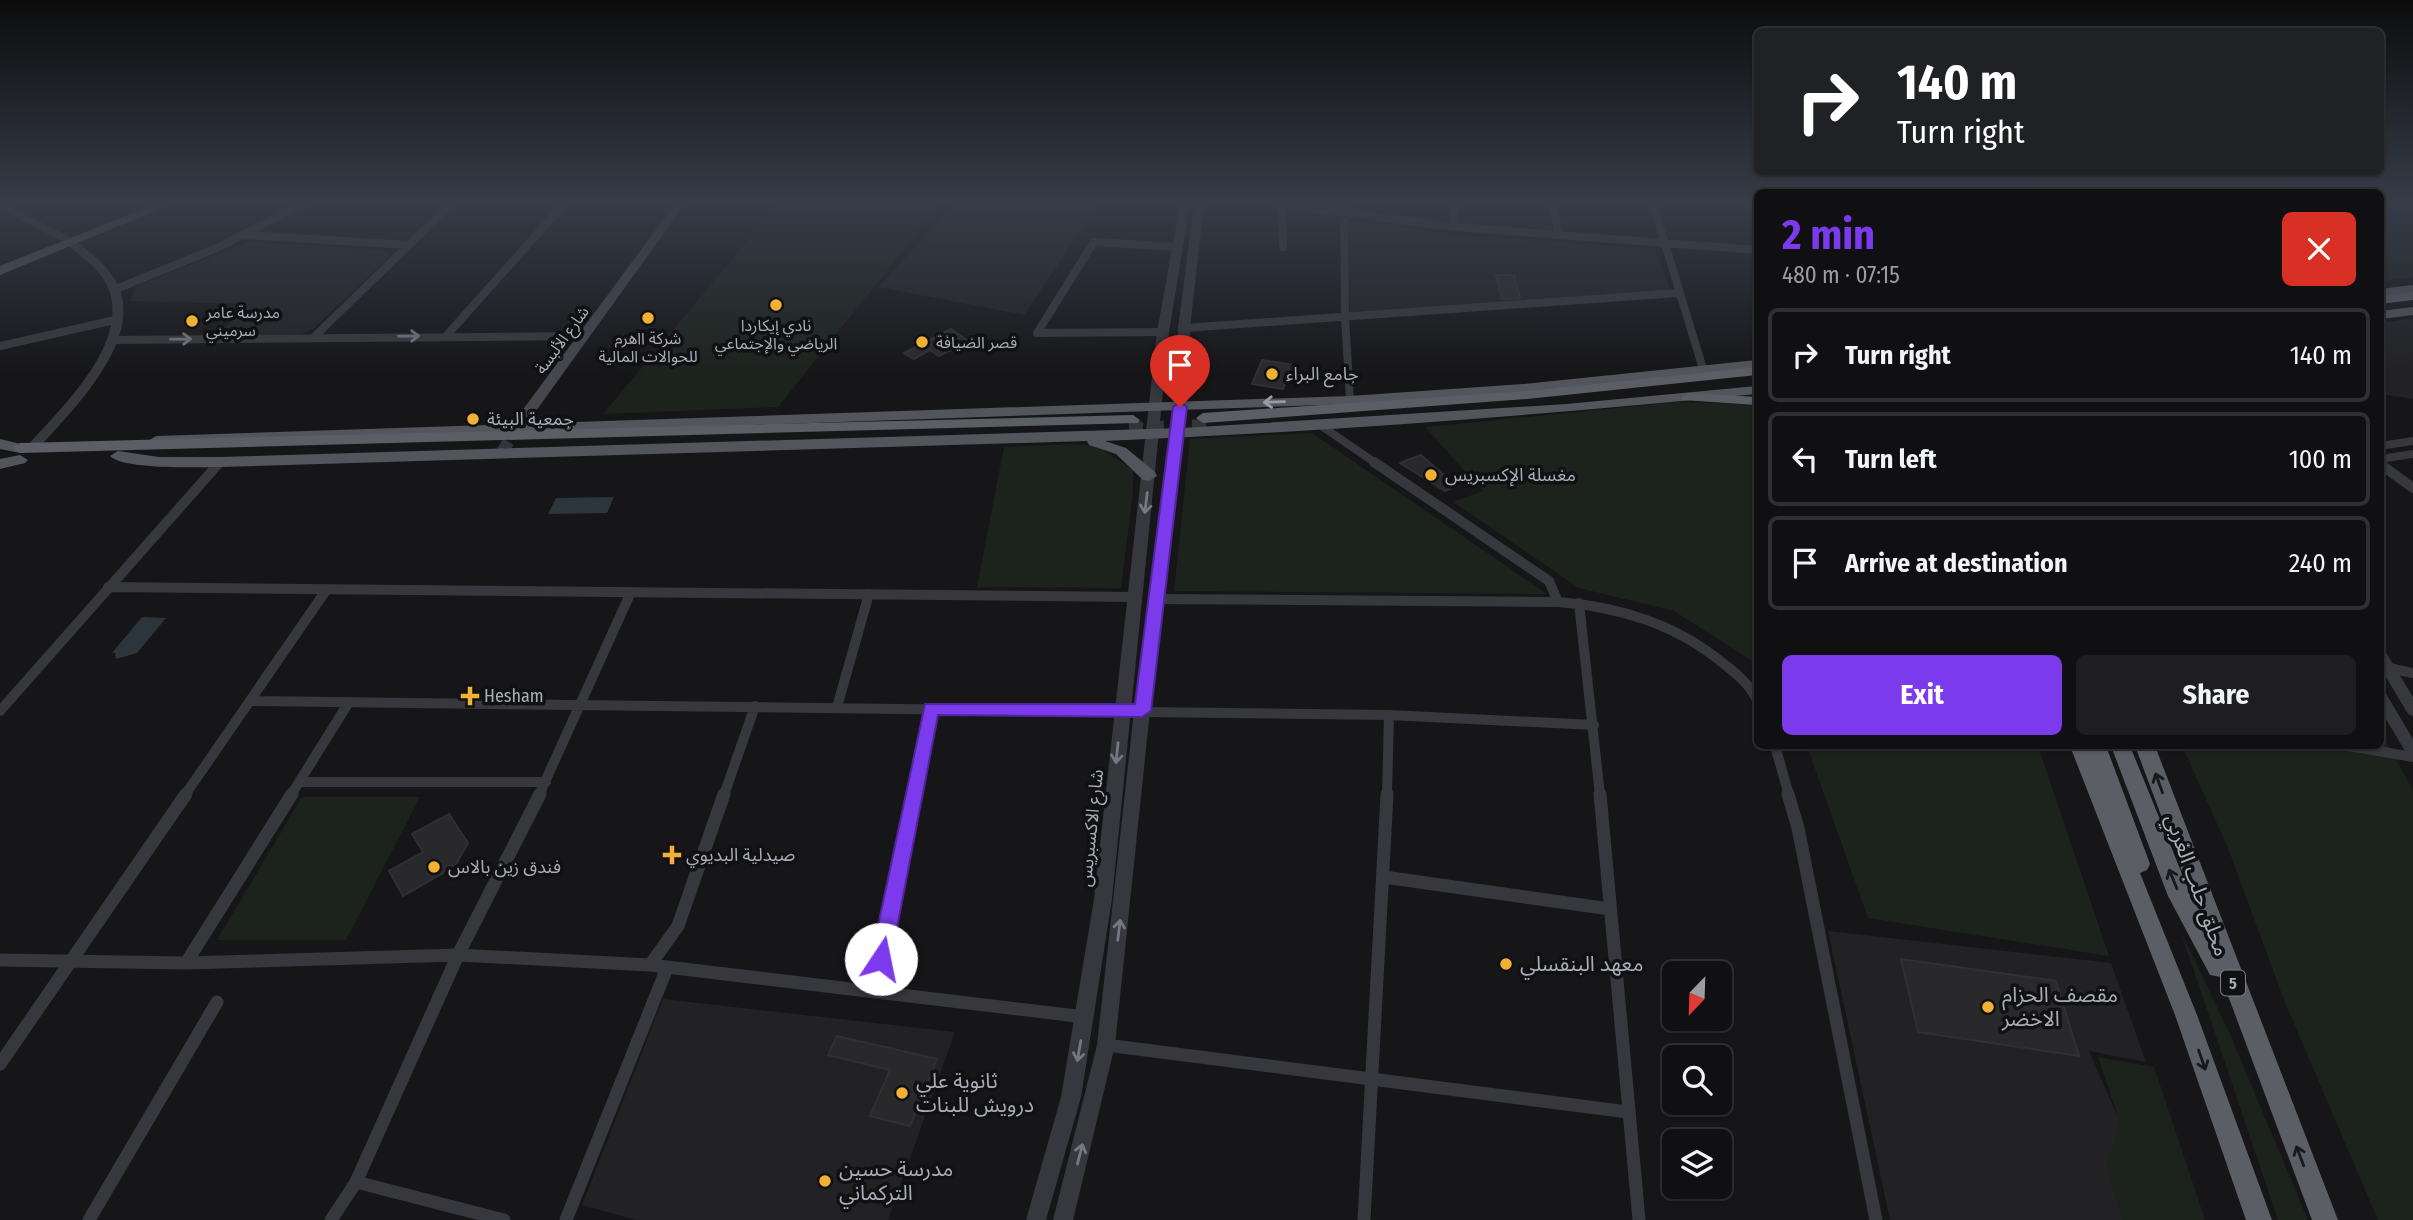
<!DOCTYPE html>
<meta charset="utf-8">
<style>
:root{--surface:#101012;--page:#1e1e20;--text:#f1f3f6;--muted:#9c9d9f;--line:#303032;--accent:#7c3aed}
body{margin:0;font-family:"Fira Sans Condensed","Noto Sans Arabic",sans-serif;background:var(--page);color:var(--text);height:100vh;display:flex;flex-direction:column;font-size:26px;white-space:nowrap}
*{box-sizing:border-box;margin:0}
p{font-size:23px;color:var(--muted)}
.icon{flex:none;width:38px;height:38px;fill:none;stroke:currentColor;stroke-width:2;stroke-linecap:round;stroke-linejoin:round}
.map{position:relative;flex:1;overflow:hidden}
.side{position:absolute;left:1754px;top:189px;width:630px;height:560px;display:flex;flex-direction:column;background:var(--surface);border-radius:10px;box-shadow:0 2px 5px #0004,0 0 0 2px var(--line)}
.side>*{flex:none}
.banner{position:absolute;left:1754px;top:28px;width:630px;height:147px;border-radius:10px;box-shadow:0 2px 5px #0004,0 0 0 2px var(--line);background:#202124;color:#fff;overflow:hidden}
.needle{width:46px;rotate:203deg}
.fabs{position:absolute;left:1662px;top:961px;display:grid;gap:14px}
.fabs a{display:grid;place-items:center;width:70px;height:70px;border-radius:10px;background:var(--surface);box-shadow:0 2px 5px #0004,0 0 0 2px var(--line);font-size:35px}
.pin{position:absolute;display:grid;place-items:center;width:60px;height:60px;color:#fff;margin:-72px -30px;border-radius:50% 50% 50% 0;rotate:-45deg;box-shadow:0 0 7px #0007}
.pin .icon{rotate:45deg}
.me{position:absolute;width:77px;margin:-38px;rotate:11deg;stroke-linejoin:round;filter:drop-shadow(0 0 5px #0008)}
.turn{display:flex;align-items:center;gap:24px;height:147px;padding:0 28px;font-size:32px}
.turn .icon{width:91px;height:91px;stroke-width:2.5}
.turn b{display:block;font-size:49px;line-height:60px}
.round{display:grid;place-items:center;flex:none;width:74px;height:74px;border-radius:10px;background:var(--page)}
.overview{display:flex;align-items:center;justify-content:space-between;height:119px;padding:0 28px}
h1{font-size:42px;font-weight:700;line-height:52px;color:var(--accent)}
.action{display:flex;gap:14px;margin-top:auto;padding:14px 28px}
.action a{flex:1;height:80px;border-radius:10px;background:var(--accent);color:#fff;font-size:28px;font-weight:700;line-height:80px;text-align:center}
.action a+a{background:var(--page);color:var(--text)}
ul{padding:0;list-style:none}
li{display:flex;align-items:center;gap:21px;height:94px;margin:0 14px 10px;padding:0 14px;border:4px solid var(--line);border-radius:10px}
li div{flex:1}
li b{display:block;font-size:26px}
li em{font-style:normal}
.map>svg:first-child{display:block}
</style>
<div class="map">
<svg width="2413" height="1220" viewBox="0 0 2413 1220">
<rect width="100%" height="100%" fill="#161618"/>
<path fill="#222225" d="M 955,204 L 1099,204 L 1024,315 L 878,287 Z
M 1348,220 L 1459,235 L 1655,249 L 1671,291 L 1350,313 Z
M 248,242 L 385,250 L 390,256 L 314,329 L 301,334 L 218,336 L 246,304 L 130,301 L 136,286 Z
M 2413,318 L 2413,399 L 2380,394 L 2380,323 Z
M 1828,931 L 2111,963 L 2146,1062 L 2089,1051 L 2121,1124 L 2107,1165 L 2123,1220 L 1890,1220 Z
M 663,999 L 955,1032 L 888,1220 L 636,1220 L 582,1205 Z"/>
<path fill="#1c231d" d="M 778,204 L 940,204 L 778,407 L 603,414 Z
M 2380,204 L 2413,204 L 2413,277 L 2380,281 Z
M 1677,402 L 1757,404 L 1757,664 L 1674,611 L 1579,588 L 1453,502 L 1483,491 L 1425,427 Z
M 1312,433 L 1547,594 L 1174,591 L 1190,439 Z
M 1070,444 L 1097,446 L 1133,470 L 1133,492 L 1121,588 L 977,587 L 1004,447 Z
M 2380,731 L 2413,790 L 2413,1220 L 2378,1220 L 2284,1000 L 2228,848 L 2182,746 L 2380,746 Z
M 1807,746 L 2038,746 L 2109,956 L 1868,918 Z
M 302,797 L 420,797 L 346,940 L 217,940 Z
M 2181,932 L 2229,1032 L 2308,1220 L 2278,1220 Z
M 2098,1057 L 2154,1067 L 2205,1220 L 2123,1220 L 2107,1165 L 2120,1123 Z"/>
<path fill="#2c353c" d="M 614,497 L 607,513 L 548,514 L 556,498 Z
M 142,617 L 166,618 L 137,653 L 116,659 L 115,653 L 112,653 Z"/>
<path fill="#29292c" stroke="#303034" stroke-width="2" d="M 1496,275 L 1514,275 L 1520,298 L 1502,299 Z
M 951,329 L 968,341 L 939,356 L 930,350 L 914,359 L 904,353 Z
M 1262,360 L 1293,365 L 1283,389 L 1252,384 Z
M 1421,455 L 1456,486 L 1445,491 L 1400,463 Z
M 449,814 L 468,843 L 455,866 L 447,866 L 443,873 L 403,896 L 389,871 L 423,852 L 412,834 Z
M 1901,959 L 2056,981 L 2079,1056 L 1918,1032 Z
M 837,1036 L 937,1059 L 910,1126 L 870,1116 L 890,1070 L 828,1055 Z"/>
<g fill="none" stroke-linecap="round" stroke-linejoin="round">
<path stroke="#333438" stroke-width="12" stroke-dasharray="12 6" stroke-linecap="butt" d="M 502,452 L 518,426"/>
<path stroke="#333438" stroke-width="14" stroke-dasharray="14 7" stroke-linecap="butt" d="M 1129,429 L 1206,426"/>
<path stroke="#37383d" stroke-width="8" d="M 1276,204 L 1456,227 L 1757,250
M 1282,204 L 1283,247
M 1344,204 L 1345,317 L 1350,400
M 1453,204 L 1456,227
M 1553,204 L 1559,235
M 1653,204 L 1703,369
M 1753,204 L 1757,214
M 244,235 L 409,245
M 116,289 L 217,248 L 302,204
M 1184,328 L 1678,293
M 1163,332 L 1037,333 L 1094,242 L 1179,247
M 447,335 L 564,204
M 314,337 L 451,204
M 113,340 L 584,336
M 0,346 L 119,319
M 1320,425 L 1377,464"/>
<path stroke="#37383d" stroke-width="10" d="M 1374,462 L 1549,581 L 1558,602
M 2380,464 L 2413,488
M 108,587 L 1135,597
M 1156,599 L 1558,602 C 1620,607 1676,624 1724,664 C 1737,674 1750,685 1757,700
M 1579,603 L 1600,795
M 2380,666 L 2413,673
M 250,701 L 1389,715 L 1594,725
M 837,707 L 869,594
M 0,711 L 220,462
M 1775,746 L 1789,795
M 2349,746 L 2413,757
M 299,782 L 546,782
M 185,795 L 327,589
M 291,795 L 349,702
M 539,795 L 631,592
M 724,795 L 755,706
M 914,795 L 931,708
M 1387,795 L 1389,715"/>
<path stroke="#37383d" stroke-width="13" d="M 1600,794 L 1639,1220
M 1788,794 L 1798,828 L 1876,1220
M 1384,877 L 1610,909
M 881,959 L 914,794
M 0,960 L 186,963 L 458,955 L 650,965 L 1085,1017
M 186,963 L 292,794
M 650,965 L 678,926 L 724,794
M 1106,1045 L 1628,1112
M 0,1064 L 186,794
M 356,1182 L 504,1220
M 89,1220 L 217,1002
M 331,1220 L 356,1182 L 458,955 L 540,794
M 566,1220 L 667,968
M 1364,1220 L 1387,794"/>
<path fill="#37383d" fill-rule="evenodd" d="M 0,204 L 5,204 L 70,237 L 70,240 L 76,241 C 93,255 114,270 121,293 C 137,348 70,413 37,450 L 29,450 L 27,447 L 29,444 C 61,408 126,347 110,293 C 104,272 84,259 68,245 L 68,242 L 62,241 L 0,209 Z
M 1180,204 L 1190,204 L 1169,332 L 1112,899 L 1081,1097 L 1046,1220 L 1026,1220 L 1061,1097 L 1094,899 L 1157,332 Z
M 1194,204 L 1204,204 L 1190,328 L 1186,407 L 1150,711 L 1115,1045 L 1073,1220 L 1053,1220 L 1097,1045 L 1134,711 L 1174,407 L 1178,328 Z
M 2413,437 L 2413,445 L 2380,450 L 2380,442 Z
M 2413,450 L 2413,458 L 2380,463 L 2380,455 Z
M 2380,650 L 2385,651 L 2413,697 L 2413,716 L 2408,714 L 2380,667 Z
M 2380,690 L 2385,692 L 2413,739 L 2413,758 L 2408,756 L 2380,709 Z"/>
<path fill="#45474d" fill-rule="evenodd" d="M 675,204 L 685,204 L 523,429 L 513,429 L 511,426 L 513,423 Z"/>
<path fill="#53555c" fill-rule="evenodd" d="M 156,204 L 172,204 L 0,275 L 0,266 Z
M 2413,285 L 2413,293 L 2380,297 L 2380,289 Z
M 2413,307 L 2413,315 L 2380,319 L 2380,311 Z
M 1757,360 L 1757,368 L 1523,392 L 1350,404 L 156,446 L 148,441 L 156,436 L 1350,396 L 1523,384 Z
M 1757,386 L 1757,394 C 1540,415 1323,432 1105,441 L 1126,448 L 1155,472 L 1157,476 L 1149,481 L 1143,480 L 1116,454 L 1089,445 L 1087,441 L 220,467 C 198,467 124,470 110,456 L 118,451 L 159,457 L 220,457 L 1182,428 L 1566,404 Z
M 0,439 L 25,445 L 28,448 L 20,453 L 0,449 Z
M 20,455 L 28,460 L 25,463 L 0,469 L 0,459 Z"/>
<path fill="#5b5e65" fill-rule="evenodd" d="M 2413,292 L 2413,300 L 2380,304 L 2380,296 Z
M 1757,367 L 1757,375 L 1527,399 L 1203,423 L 1196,418 L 1203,413 L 1527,391 Z
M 1688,393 L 1757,397 L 1757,405 L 1683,400 L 1681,397 Z
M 1133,415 L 1140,420 L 1138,423 L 20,453 L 12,448 L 20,443 Z
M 2070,746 L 2106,746 L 2150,864 L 2147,870 L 2140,873 L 2197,1015 L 2272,1220 L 2246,1220 L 2175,1015 Z
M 2111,746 L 2130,746 L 2194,903 L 2135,746 L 2155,746 L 2338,1220 L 2312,1220 L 2221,977 L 2210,975 L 2168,896 Z"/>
</g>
<defs><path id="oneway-shaft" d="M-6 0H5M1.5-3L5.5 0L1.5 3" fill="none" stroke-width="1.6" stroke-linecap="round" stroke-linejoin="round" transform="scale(1.75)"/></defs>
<g stroke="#757881">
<use href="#oneway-shaft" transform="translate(409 336) rotate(-1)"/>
<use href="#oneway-shaft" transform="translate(181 339) rotate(-1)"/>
<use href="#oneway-shaft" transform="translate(1146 503) rotate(97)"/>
<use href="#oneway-shaft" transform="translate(1117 753) rotate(96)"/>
<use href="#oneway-shaft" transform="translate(1119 930) rotate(-83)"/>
<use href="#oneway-shaft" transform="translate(1079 1051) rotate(100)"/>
<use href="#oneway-shaft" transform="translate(1080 1154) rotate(-76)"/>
</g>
<use stroke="#979ba6" href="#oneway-shaft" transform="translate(1274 402) rotate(178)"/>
<g stroke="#18191b">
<use href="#oneway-shaft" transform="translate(2159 783) rotate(-110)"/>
<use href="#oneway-shaft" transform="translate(2173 879) rotate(-112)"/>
<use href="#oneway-shaft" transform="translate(2202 1060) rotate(71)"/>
<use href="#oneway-shaft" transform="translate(2300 1156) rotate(-111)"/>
</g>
<linearGradient id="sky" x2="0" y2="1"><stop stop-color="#0c0c0d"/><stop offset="0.54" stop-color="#363c48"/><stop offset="1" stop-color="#363c48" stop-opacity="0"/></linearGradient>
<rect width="2413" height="375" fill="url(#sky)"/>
<path fill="#7c3aed" stroke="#51269a" stroke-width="2" d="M 1180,402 L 1187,407 L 1151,711 L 1142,717 L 938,715 L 891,959 L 888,966 L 881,968 L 874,966 L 871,959 L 925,704 L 1135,704 L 1173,407 Z"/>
<g fill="#f2b134" stroke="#111113" stroke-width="2.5">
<circle cx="776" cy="305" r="7"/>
<circle cx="648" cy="318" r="7"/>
<circle cx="192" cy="321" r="7"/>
<circle cx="922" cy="342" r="7"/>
<circle cx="1272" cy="374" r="7"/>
<circle cx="473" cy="419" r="7"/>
<circle cx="1431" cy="475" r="7"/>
<path d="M466.5 685.5h7v7h7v7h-7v7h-7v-7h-7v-7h7z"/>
<path d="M668.5 844.5h7v7h7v7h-7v7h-7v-7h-7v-7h7z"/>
<circle cx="434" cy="867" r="7"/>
<circle cx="1506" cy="964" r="7"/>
<circle cx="1988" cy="1007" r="7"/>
<circle cx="902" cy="1093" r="7"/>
<circle cx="825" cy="1181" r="7"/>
</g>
<g text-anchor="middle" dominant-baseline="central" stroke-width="7" stroke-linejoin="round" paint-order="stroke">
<g font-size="16" fill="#a8adb8" stroke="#111113" text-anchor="start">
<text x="206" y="312">مدرسة عامر<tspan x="206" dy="18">سرميني</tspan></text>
<text x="776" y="325" text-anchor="middle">نادي إيكاردا<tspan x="776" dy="18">الرياضي والإجتماعي</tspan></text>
<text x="648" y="338" text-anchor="middle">شركة ااهرم<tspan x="648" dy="18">للحوالات المالية</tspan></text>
<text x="936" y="342">قصر الضيافة</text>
</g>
<g font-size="16" fill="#a8adb8" stroke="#111113">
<text transform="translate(562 340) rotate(-54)">شارع الألبسة</text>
</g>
<rect fill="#111113" stroke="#7b7e86" stroke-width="2" x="2221" y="970.5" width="24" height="25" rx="5"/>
<g font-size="16" font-weight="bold" fill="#a8adb8">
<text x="2233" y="983">5</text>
</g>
<g font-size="18" fill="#a8adb8" stroke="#111113" text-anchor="start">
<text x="1286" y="374">جامع البراء</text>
<text x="487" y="419">جمعية البيئة</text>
<text x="1445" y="475">مغسلة الإكسبريس</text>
<text x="484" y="696">Hesham</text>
<text x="686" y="855">صيدلية البديوي</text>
<text x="448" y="867">فندق زين بالاس</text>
</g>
<g font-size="18" fill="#a8adb8" stroke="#111113">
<text transform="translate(1091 828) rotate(-84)">شارع الاكسبريس</text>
</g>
<g font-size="21" fill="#a8adb8" stroke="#111113">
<text transform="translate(2197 885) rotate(70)">محلق حلب الغربي</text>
</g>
<g font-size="21" fill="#a8adb8" stroke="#111113" text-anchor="start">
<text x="1520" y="964">معهد البنقسلي</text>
<text x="2002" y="995">مقصف الحزام<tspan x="2002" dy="24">الاخضر</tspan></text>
<text x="916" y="1081">ثانوية علي<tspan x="916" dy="24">درويش للبنات</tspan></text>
<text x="839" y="1169">مدرسة حسين<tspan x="839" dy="24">التركماني</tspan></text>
</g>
</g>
</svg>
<div class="fabs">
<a><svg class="needle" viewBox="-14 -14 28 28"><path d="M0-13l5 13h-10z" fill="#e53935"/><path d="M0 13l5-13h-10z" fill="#9c9d9f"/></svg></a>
<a><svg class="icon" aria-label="search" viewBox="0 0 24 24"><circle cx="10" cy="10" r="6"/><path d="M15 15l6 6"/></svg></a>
<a><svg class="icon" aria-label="layers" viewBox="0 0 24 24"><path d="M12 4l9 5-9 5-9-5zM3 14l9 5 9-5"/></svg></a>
</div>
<div class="pin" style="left:1180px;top:407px;background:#d93025"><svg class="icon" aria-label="arrive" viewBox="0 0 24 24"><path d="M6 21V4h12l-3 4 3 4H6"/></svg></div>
<svg class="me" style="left:881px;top:959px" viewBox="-20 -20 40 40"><circle r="19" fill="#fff"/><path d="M0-13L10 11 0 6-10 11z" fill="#7c3aed"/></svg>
<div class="banner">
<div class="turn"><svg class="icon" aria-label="right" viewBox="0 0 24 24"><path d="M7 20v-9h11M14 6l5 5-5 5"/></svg><div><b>140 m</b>Turn right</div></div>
</div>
<section class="side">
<div class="overview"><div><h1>2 min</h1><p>480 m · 07:15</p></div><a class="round" style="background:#d93025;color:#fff"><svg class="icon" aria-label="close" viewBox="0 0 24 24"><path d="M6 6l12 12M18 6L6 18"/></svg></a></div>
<ul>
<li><svg class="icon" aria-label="right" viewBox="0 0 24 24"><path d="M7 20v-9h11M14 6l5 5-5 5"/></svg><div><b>Turn right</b></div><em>140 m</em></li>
<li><svg class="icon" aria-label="left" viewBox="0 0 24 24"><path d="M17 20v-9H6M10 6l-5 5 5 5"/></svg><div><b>Turn left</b></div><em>100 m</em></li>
<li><svg class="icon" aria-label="arrive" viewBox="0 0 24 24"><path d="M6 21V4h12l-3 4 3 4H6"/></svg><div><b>Arrive at destination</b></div><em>240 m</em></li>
</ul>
<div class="action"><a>Exit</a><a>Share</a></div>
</section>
</div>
